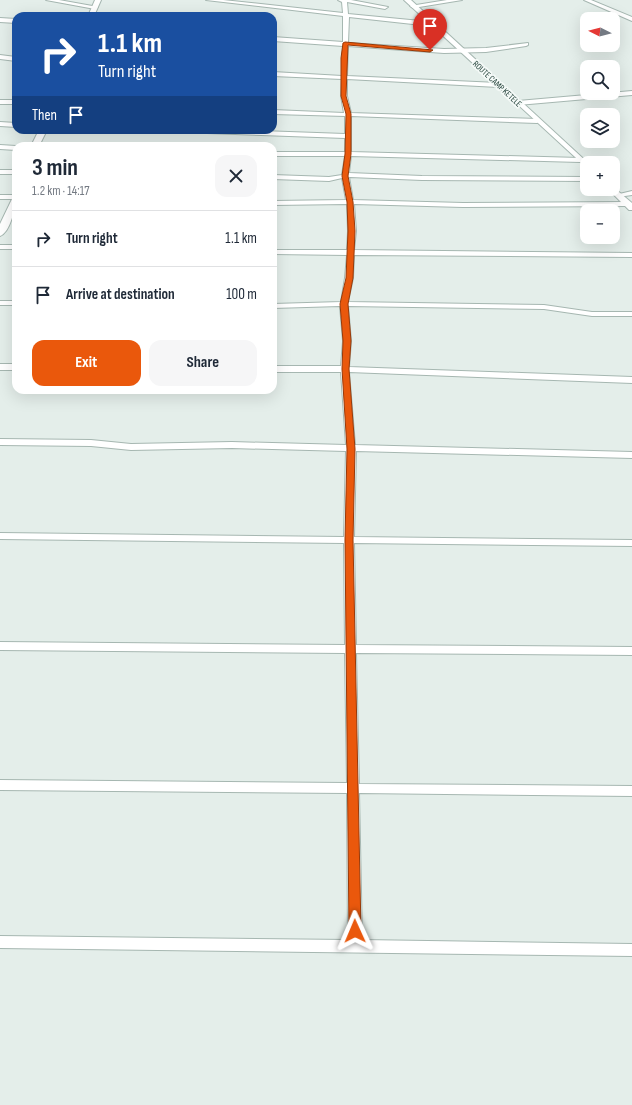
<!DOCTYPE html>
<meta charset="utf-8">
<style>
:root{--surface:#fff;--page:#f6f6f7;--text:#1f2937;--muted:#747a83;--line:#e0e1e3;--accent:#ea580c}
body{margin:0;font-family:"Sofia Sans Condensed",sans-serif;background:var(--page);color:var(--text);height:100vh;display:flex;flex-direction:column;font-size:15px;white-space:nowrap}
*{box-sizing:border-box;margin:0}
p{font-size:13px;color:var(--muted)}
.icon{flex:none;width:22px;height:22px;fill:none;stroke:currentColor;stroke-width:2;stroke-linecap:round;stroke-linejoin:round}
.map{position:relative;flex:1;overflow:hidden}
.drawer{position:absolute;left:12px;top:142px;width:265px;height:252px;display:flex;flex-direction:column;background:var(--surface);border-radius:12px;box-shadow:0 4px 16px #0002}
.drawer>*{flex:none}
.guide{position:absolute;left:12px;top:12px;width:265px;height:122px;border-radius:12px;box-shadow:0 4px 16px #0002;background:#1a4fa0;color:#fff;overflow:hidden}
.needle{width:26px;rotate:276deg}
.buttons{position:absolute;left:580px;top:12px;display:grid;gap:8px}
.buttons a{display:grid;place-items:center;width:40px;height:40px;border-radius:8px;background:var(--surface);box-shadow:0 4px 16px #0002;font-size:20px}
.pin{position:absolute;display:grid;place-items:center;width:34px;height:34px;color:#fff;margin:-41px -17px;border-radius:50% 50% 50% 0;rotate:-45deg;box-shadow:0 0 4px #0007}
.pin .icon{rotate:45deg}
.me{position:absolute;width:44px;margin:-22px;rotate:359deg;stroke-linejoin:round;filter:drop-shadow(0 0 3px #0008)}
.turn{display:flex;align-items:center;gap:14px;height:84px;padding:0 20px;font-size:18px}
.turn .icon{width:52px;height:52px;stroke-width:2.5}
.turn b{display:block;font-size:28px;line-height:34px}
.then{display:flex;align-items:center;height:38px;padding:0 20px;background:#0003;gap:8px;font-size:15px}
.round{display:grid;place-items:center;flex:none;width:42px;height:42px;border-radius:12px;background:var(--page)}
.headline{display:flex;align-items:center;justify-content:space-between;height:68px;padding:0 20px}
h1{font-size:24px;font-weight:700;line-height:30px}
.cta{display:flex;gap:8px;margin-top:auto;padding:8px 20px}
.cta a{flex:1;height:46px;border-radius:12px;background:var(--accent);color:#fff;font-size:16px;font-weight:700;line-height:46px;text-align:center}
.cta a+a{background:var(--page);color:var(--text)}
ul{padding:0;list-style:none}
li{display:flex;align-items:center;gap:12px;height:56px;padding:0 20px;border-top:1px solid var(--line)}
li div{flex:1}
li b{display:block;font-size:15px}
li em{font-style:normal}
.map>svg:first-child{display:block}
</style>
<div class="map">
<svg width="632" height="1105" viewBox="0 0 632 1105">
<rect width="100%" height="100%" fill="#e4eeea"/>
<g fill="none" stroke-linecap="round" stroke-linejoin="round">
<defs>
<path id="minor" d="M 46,0 L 59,0 L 98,7 L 95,9 Z
M 206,0 L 223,0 L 343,13 L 342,2 L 338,0 L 351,0 L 388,7 L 385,9 L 347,2 L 348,14 L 431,22 L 434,24 L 431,26 L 349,17 L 348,43 L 444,49 L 486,48 L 528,43 L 528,45 L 526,46 L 486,52 L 444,53 L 348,46 L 347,76 L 498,83 L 501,85 L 498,87 L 347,79 L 347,96 L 351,113 L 537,119 L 540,121 L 537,123 L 351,116 L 351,152 L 580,158 L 583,160 L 580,162 L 351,156 L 349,173 L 422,176 L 587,177 L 587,181 L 422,180 L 350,177 L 349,177 L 353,200 L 463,203 L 628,202 L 631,204 L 628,206 L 463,207 L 354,204 L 356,231 L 354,250 L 632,253 L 632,257 L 354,255 L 353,278 L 348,302 L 544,305 L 592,312 L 632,312 L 632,316 L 592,316 L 544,309 L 348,306 L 351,341 L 349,367 L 632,377 L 632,383 L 349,372 L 355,445 L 632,452 L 632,458 L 356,451 L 354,537 L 632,540 L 632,546 L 354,543 L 356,645 L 632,647 L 632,655 L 356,653 L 359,784 L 632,786 L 632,796 L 359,793 L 362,940 L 632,944 L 632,956 L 0,948 L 0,936 L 348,940 L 347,793 L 0,790 L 0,780 L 347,783 L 345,653 L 0,650 L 0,642 L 345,645 L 344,543 L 0,539 L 0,533 L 344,537 L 346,451 L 232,448 L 131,450 L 91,446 L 0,445 L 0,439 L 91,440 L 131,444 L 232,442 L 346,445 L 341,372 L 273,372 L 273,366 L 341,366 L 343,341 L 340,306 L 273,308 L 273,304 L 341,302 L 345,278 L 347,255 L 273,254 L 273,250 L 347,250 L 348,231 L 347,204 L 273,205 L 273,201 L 346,200 L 342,178 L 329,181 L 273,179 L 273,175 L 329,177 L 342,175 L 345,156 L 273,156 L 273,152 L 345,152 L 345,138 L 179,132 L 176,130 L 232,130 L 345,134 L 345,116 L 273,114 L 273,110 L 344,113 L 341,96 L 342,79 L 273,76 L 273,72 L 342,76 L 343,46 L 273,41 L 273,37 L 343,42 L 343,16 Z
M 447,0 L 462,0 L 413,8 L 410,6 Z
M 584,0 L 591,0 L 632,17 L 632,21 Z
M 0,18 L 16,19 L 16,23 L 0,22 Z
M 0,55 L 16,57 L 16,61 L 0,59 Z
M 632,91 L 632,95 L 518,105 L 515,103 L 518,101 Z
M 0,100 L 16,100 L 16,104 L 0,104 Z
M 0,122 L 16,123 L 16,127 L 0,126 Z
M 0,145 L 16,146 L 16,150 L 0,149 Z
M 0,170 L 16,170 L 16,174 L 0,174 Z
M 632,191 L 632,195 L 618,197 L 615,195 Z
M 0,195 L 16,195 L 16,199 L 0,199 Z
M 0,245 L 16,245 L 16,249 L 0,249 Z
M 0,301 L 16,301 L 16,305 L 0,305 Z
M 0,364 L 16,364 L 16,370 L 0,370 Z"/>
<path id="tertiary" d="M 95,0 L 101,0 L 94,16 L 88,16 Z
M 404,0 L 411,0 L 588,163 L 587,168 Z
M 39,130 L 47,130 L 39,146 L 31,146 Z
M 613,187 L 632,203 L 632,210 L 629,210 L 608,189 L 613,189 Z
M 13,197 L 16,197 C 16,206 10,233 0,236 L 0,224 Z"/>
</defs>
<use href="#minor" stroke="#a6b7b1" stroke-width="2"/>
<use href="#tertiary" stroke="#a6b7b1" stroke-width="2"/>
<use href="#minor" fill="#fff" fill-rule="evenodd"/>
<use href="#tertiary" fill="#fff" fill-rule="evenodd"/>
</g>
<path fill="#ea580c" stroke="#983908" d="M 345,42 L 433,50 L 430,52 L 348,45 L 346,96 L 351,114 L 351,154 L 348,176 L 353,202 L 355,231 L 353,278 L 348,304 L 351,341 L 349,369 L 355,449 L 353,540 L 361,931 L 359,935 L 355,936 L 350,935 L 349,931 L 345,540 L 347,449 L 342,369 L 343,341 L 340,304 L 346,278 L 348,231 L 347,202 L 342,176 L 345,154 L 346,114 L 341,96 L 341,58 L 343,43 Z"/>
<g text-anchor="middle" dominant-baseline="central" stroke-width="3.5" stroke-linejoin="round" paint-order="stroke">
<g font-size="9" fill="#224139" stroke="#f5faf8">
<text transform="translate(497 84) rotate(43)">ROUTE CAMP KETELE</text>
</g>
</g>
</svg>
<div class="buttons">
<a><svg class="needle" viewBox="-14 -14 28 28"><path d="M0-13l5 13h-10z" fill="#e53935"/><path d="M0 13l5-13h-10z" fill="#747a83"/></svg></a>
<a><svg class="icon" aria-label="search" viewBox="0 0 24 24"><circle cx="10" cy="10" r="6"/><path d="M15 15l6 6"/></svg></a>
<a><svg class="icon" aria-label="layers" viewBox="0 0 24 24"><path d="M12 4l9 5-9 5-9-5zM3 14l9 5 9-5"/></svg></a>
<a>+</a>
<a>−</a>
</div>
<div class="pin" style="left:430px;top:50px;background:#d93025"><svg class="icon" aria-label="arrive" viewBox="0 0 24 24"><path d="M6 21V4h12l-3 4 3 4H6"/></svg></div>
<svg class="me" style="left:355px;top:931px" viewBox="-20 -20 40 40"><path d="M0-17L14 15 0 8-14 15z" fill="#ea580c" stroke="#fff" stroke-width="4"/></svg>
<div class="guide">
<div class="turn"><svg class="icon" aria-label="right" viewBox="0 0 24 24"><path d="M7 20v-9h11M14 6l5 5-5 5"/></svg><div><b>1.1 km</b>Turn right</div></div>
<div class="then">Then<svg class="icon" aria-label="arrive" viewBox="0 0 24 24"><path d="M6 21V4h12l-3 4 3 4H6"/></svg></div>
</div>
<section class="drawer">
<div class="headline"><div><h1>3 min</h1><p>1.2 km · 14:17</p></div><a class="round"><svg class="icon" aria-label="close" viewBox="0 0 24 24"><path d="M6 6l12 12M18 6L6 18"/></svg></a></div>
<ul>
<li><svg class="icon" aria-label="right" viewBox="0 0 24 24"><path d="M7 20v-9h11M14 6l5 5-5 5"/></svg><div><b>Turn right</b></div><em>1.1 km</em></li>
<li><svg class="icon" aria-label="arrive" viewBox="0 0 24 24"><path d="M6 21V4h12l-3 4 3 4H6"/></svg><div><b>Arrive at destination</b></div><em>100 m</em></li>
</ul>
<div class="cta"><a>Exit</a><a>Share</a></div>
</section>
</div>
